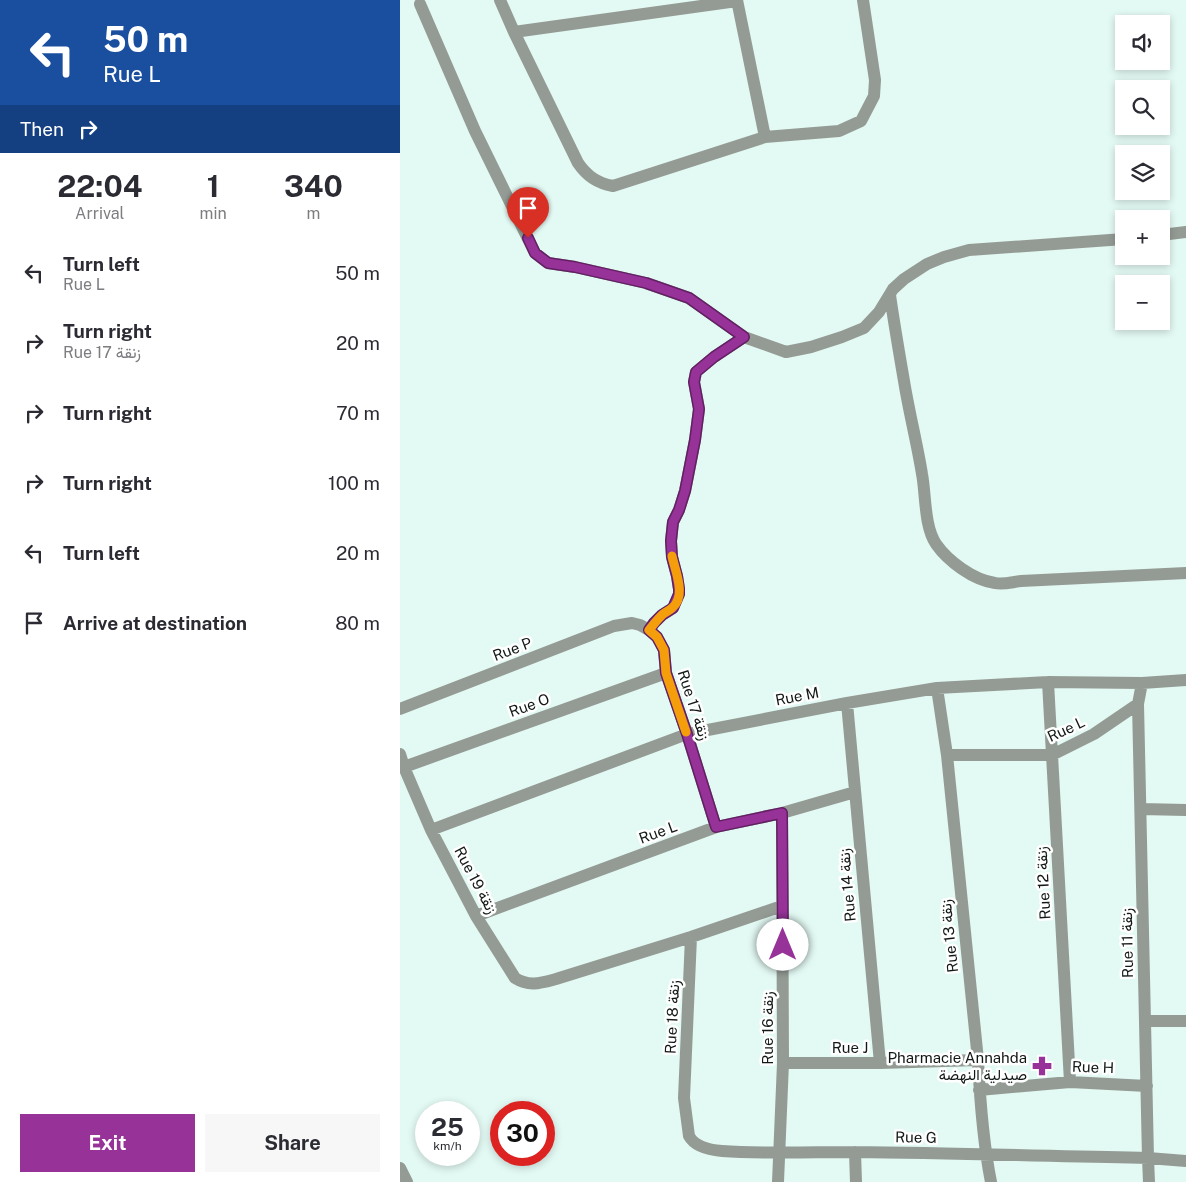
<!DOCTYPE html>
<meta charset="utf-8">
<style>
:root{--surface:#fff;--page:#f7f7f7;--text:#2b2b33;--muted:#7c7c81;--accent:#963298}
body{margin:0;font-family:"Public Sans",Vazirmatn,sans-serif;background:var(--page);color:var(--text);height:100vh;display:flex;flex-direction:column;font-size:19px;white-space:nowrap}
*{box-sizing:border-box;margin:0}
p{font-size:16px;color:var(--muted)}
.icon{flex:none;width:28px;height:28px;fill:none;stroke:currentColor;stroke-width:2;stroke-linecap:round;stroke-linejoin:round}
.map{position:relative;flex:1;overflow:hidden}
.side{display:flex;flex-direction:column;background:var(--surface);width:400px}
.side>*{flex:none}
.guide{background:#1a4fa0;color:#fff;overflow:hidden}
.tools{position:absolute;left:715px;top:15px;display:grid;gap:10px}
.tools a{display:grid;place-items:center;width:55px;height:55px;border-radius:0px;background:var(--surface);box-shadow:0 2px 8px #0003;font-size:25px}
.speed{position:absolute;left:15px;top:1101px;display:flex;gap:10px;font-size:25px;font-weight:700;text-align:center}
.speed>*{display:grid;place-content:center;width:65px;height:65px;border-radius:50%;background:var(--surface);box-shadow:0 2px 8px #0003;line-height:1}
.speed small{font-size:12px;font-weight:400}
.speed .limit{border:8px solid #d22;background:#fff;color:#111}
.pin{position:absolute;display:grid;place-items:center;width:42px;height:42px;color:#fff;margin:-51px -21px;border-radius:50% 50% 50% 0;rotate:-45deg;box-shadow:0 0 5px #0007}
.pin .icon{rotate:45deg}
.me{position:absolute;width:55px;margin:-28px;rotate:0deg;stroke-linejoin:round;filter:drop-shadow(0 0 4px #0008)}
.turn{display:flex;align-items:center;gap:18px;height:105px;padding:0 20px;font-size:22px}
.turn .icon{width:65px;height:65px;stroke-width:2.5}
.turn b{display:block;font-size:35px;line-height:42px}
.then{display:flex;align-items:center;height:48px;padding:0 20px;background:#0003;gap:10px;font-size:19px}
.eta{display:flex;justify-content:space-evenly;align-items:center;height:85px;text-align:center}
.eta b{font-size:30px;font-weight:700;line-height:35px}
.action{display:flex;gap:10px;margin-top:auto;padding:10px 20px}
.action a{flex:1;height:58px;border-radius:0px;background:var(--accent);color:#fff;font-size:20px;font-weight:700;line-height:58px;text-align:center}
.action a+a{background:var(--page);color:var(--text)}
ul{padding:0;list-style:none}
li{display:flex;align-items:center;gap:15px;height:70px;padding:0 20px}
li div{flex:1}
li b{display:block;font-size:19px}
li em{font-style:normal}
main{display:flex;flex:1;min-height:0}
.map>svg:first-child{display:block}
</style>
<main>
<section class="side">
<div class="guide">
<div class="turn"><svg class="icon" aria-label="left" viewBox="0 0 24 24"><path d="M17 20v-9H6M10 6l-5 5 5 5"/></svg><div><b>50 m</b>Rue L</div></div>
<div class="then">Then<svg class="icon" aria-label="right" viewBox="0 0 24 24"><path d="M7 20v-9h11M14 6l5 5-5 5"/></svg></div>
</div>
<div class="eta">
<div><b>22:04</b><p>Arrival</p></div>
<div><b>1</b><p>min</p></div>
<div><b>340</b><p>m</p></div>
</div>
<ul>
<li><svg class="icon" aria-label="left" viewBox="0 0 24 24"><path d="M17 20v-9H6M10 6l-5 5 5 5"/></svg><div><b>Turn left</b><p>Rue L</p></div><em>50 m</em></li>
<li><svg class="icon" aria-label="right" viewBox="0 0 24 24"><path d="M7 20v-9h11M14 6l5 5-5 5"/></svg><div><b>Turn right</b><p>Rue 17 زنقة</p></div><em>20 m</em></li>
<li><svg class="icon" aria-label="right" viewBox="0 0 24 24"><path d="M7 20v-9h11M14 6l5 5-5 5"/></svg><div><b>Turn right</b></div><em>70 m</em></li>
<li><svg class="icon" aria-label="right" viewBox="0 0 24 24"><path d="M7 20v-9h11M14 6l5 5-5 5"/></svg><div><b>Turn right</b></div><em>100 m</em></li>
<li><svg class="icon" aria-label="left" viewBox="0 0 24 24"><path d="M17 20v-9H6M10 6l-5 5 5 5"/></svg><div><b>Turn left</b></div><em>20 m</em></li>
<li><svg class="icon" aria-label="arrive" viewBox="0 0 24 24"><path d="M6 21V4h12l-3 4 3 4H6"/></svg><div><b>Arrive at destination</b></div><em>80 m</em></li>
</ul>
<div class="action"><a>Exit</a><a>Share</a></div>
</section>
<div class="map">
<svg width="786" height="1182" viewBox="0 0 786 1182">
<rect width="100%" height="100%" fill="#e3f9f3"/>
<g fill="none" stroke-linecap="round" stroke-linejoin="round">
<path stroke="#949b95" stroke-width="12" d="M 100,0 L 114,32 L 178,163 C 187,176 197,183 213,186 L 365,137 L 439,131 L 461,121 L 474,96 L 475,80 L 463,0
M 337,0 L 365,137
M 20,4 L 75,131 L 135,253 L 148,263 L 175,267 L 246,283 L 289,298 L 344,337
M 114,32 L 337,1
M 761,235 L 786,232
M 490,295 C 494,323 499,352 504,381 C 509,412 517,443 522,474 C 526,495 524,526 536,544 C 548,561 573,580 595,583 C 603,585 612,582 621,581 L 786,573
M 249,630 L 254,623 L 262,615 L 273,608 L 279,594 L 279,589 L 277,576 L 272,557 L 271,541 L 273,522 L 279,510 L 285,491 L 295,440 L 299,409 L 294,382 L 296,372 L 314,357 L 344,337 L 386,352 L 411,347 L 442,337 L 464,328 L 479,312 L 493,289 L 504,279 L 527,264 L 544,257 L 569,250 L 724,239
M 648,682 L 670,1082
M 537,688 L 547,755 L 578,1060 C 580,1101 583,1142 591,1182
M 447,703 L 480,1063
M 738,704 L 748,1158 L 749,1182
M 0,709 L 214,626 L 232,623 L 240,625 L 249,630 L 257,637 L 264,650 L 266,673 L 287,734 L 316,827
M 0,754 L 4,767 L 31,830 L 76,916 L 115,978 C 129,987 141,983 156,979 L 291,937 L 382,906
M 547,755 L 652,755 L 694,734 L 738,704 L 742,683
M 4,767 L 266,673
M 741,809 L 786,810
M 31,830 L 287,734 L 447,703 L 537,688 L 648,682 L 742,683 L 786,680
M 76,916 L 316,827 L 382,813 L 455,792
M 291,937 L 284,1098 L 289,1136 C 295,1147 310,1150 322,1151 C 366,1154 411,1152 455,1152 C 553,1153 650,1156 748,1158 L 786,1161
M 745,1021 L 786,1021
M 383,1063 L 480,1063 L 578,1060
M 579,1090 L 670,1082 L 747,1086
M 455,1152 L 456,1182
M 0,1168 L 7,1182
M 378,1182 L 383,1063 L 382,813"/>
</g>
<g fill="none" stroke-linecap="round" stroke-linejoin="round">
<defs>
<path id="route" d="M 128,238 L 135,253 L 148,263 L 175,267 L 246,283 L 289,298 L 344,337 L 314,357 L 296,372 L 294,382 L 299,409 L 295,440 L 285,491 L 279,510 L 273,522 L 271,541 L 272,557 L 277,576 L 279,589 L 279,594 L 273,608 L 262,615 L 254,623 L 249,630 L 257,637 L 264,650 L 266,673 L 287,734 L 316,827 L 382,813 L 383,945"/>
</defs>
<use href="#route" stroke="#622063" stroke-width="12"/>
<use href="#route" stroke="#963298" stroke-width="9"/>
<path stroke="#f59e0b" stroke-width="9" d="M 272,556 C 275,571 287,596 272,608 C 269,611 265,612 262,615 C 257,620 253,625 249,630 L 257,637 L 264,650 L 266,673 L 286,732"/>
</g>
<defs>
<symbol id="pharmacy-bare" viewBox="-9 -9 18 18"><path d="M-2-6h4v4h4v4h-4v4h-4v-4h-4v-4h4Z" fill="#963298" stroke="#fff" stroke-width="2.5" paint-order="stroke"/></symbol>
</defs>
<g fill-rule="evenodd">
<use href="#pharmacy-bare" x="628" y="1052" width="28" height="28"/>
</g>
<g text-anchor="middle" dominant-baseline="central" stroke-width="5" stroke-linejoin="round" paint-order="stroke">
<g font-size="15" fill="#111816" stroke="#fff">
<text transform="translate(112 649) rotate(-21)">Rue P</text>
<text transform="translate(397 696) rotate(-11)">Rue M</text>
<text transform="translate(129 705) rotate(-20)">Rue O</text>
<text transform="translate(294 705) rotate(72)">Rue 17 زنقة</text>
<text transform="translate(666 729) rotate(-25)">Rue L</text>
<text transform="translate(258 832) rotate(-20)">Rue L</text>
<text transform="translate(76 880) rotate(62)">Rue 19 زنقة</text>
<text transform="translate(643 883) rotate(-93)">Rue 12 زنقة</text>
<text transform="translate(447 885) rotate(-95)">Rue 14 زنقة</text>
<text transform="translate(549 936) rotate(-96)">Rue 13 زنقة</text>
<text transform="translate(727 943) rotate(-91)">Rue 11 زنقة</text>
<text transform="translate(272 1017) rotate(-87)">Rue 18 زنقة</text>
<text transform="translate(367 1028) rotate(-90)">Rue 16 زنقة</text>
<text x="450" y="1047">Rue J</text>
<text transform="translate(693 1067) rotate(2)">Rue H</text>
<text transform="translate(516 1137) rotate(1)">Rue G</text>
</g>
<g font-size="15" fill="#111816" stroke="#fff" text-anchor="end">
<text x="627" y="1057">Pharmacie Annahda<tspan x="627" dy="17">صيدلية النهضة</tspan></text>
</g>
</g>
</svg>
<div class="tools">
<a><svg class="icon" aria-label="sound" viewBox="0 0 24 24"><path d="M4 9h4l5-4v14l-5-4H4zM17 9q2 3 0 6"/></svg></a>
<a><svg class="icon" aria-label="search" viewBox="0 0 24 24"><circle cx="10" cy="10" r="6"/><path d="M15 15l6 6"/></svg></a>
<a><svg class="icon" aria-label="layers" viewBox="0 0 24 24"><path d="M12 4l9 5-9 5-9-5zM3 14l9 5 9-5"/></svg></a>
<a>+</a>
<a>−</a>
</div>
<div class="speed"><div>25<small>km/h</small></div><div class="limit">30</div></div>
<div class="pin" style="left:128px;top:238px;background:#d93025"><svg class="icon" aria-label="arrive" viewBox="0 0 24 24"><path d="M6 21V4h12l-3 4 3 4H6"/></svg></div>
<svg class="me" style="left:383px;top:945px" viewBox="-20 -20 40 40"><circle r="19" fill="#fff"/><path d="M0-13L10 11 0 6-10 11z" fill="#963298"/></svg>
</div>
</main>
